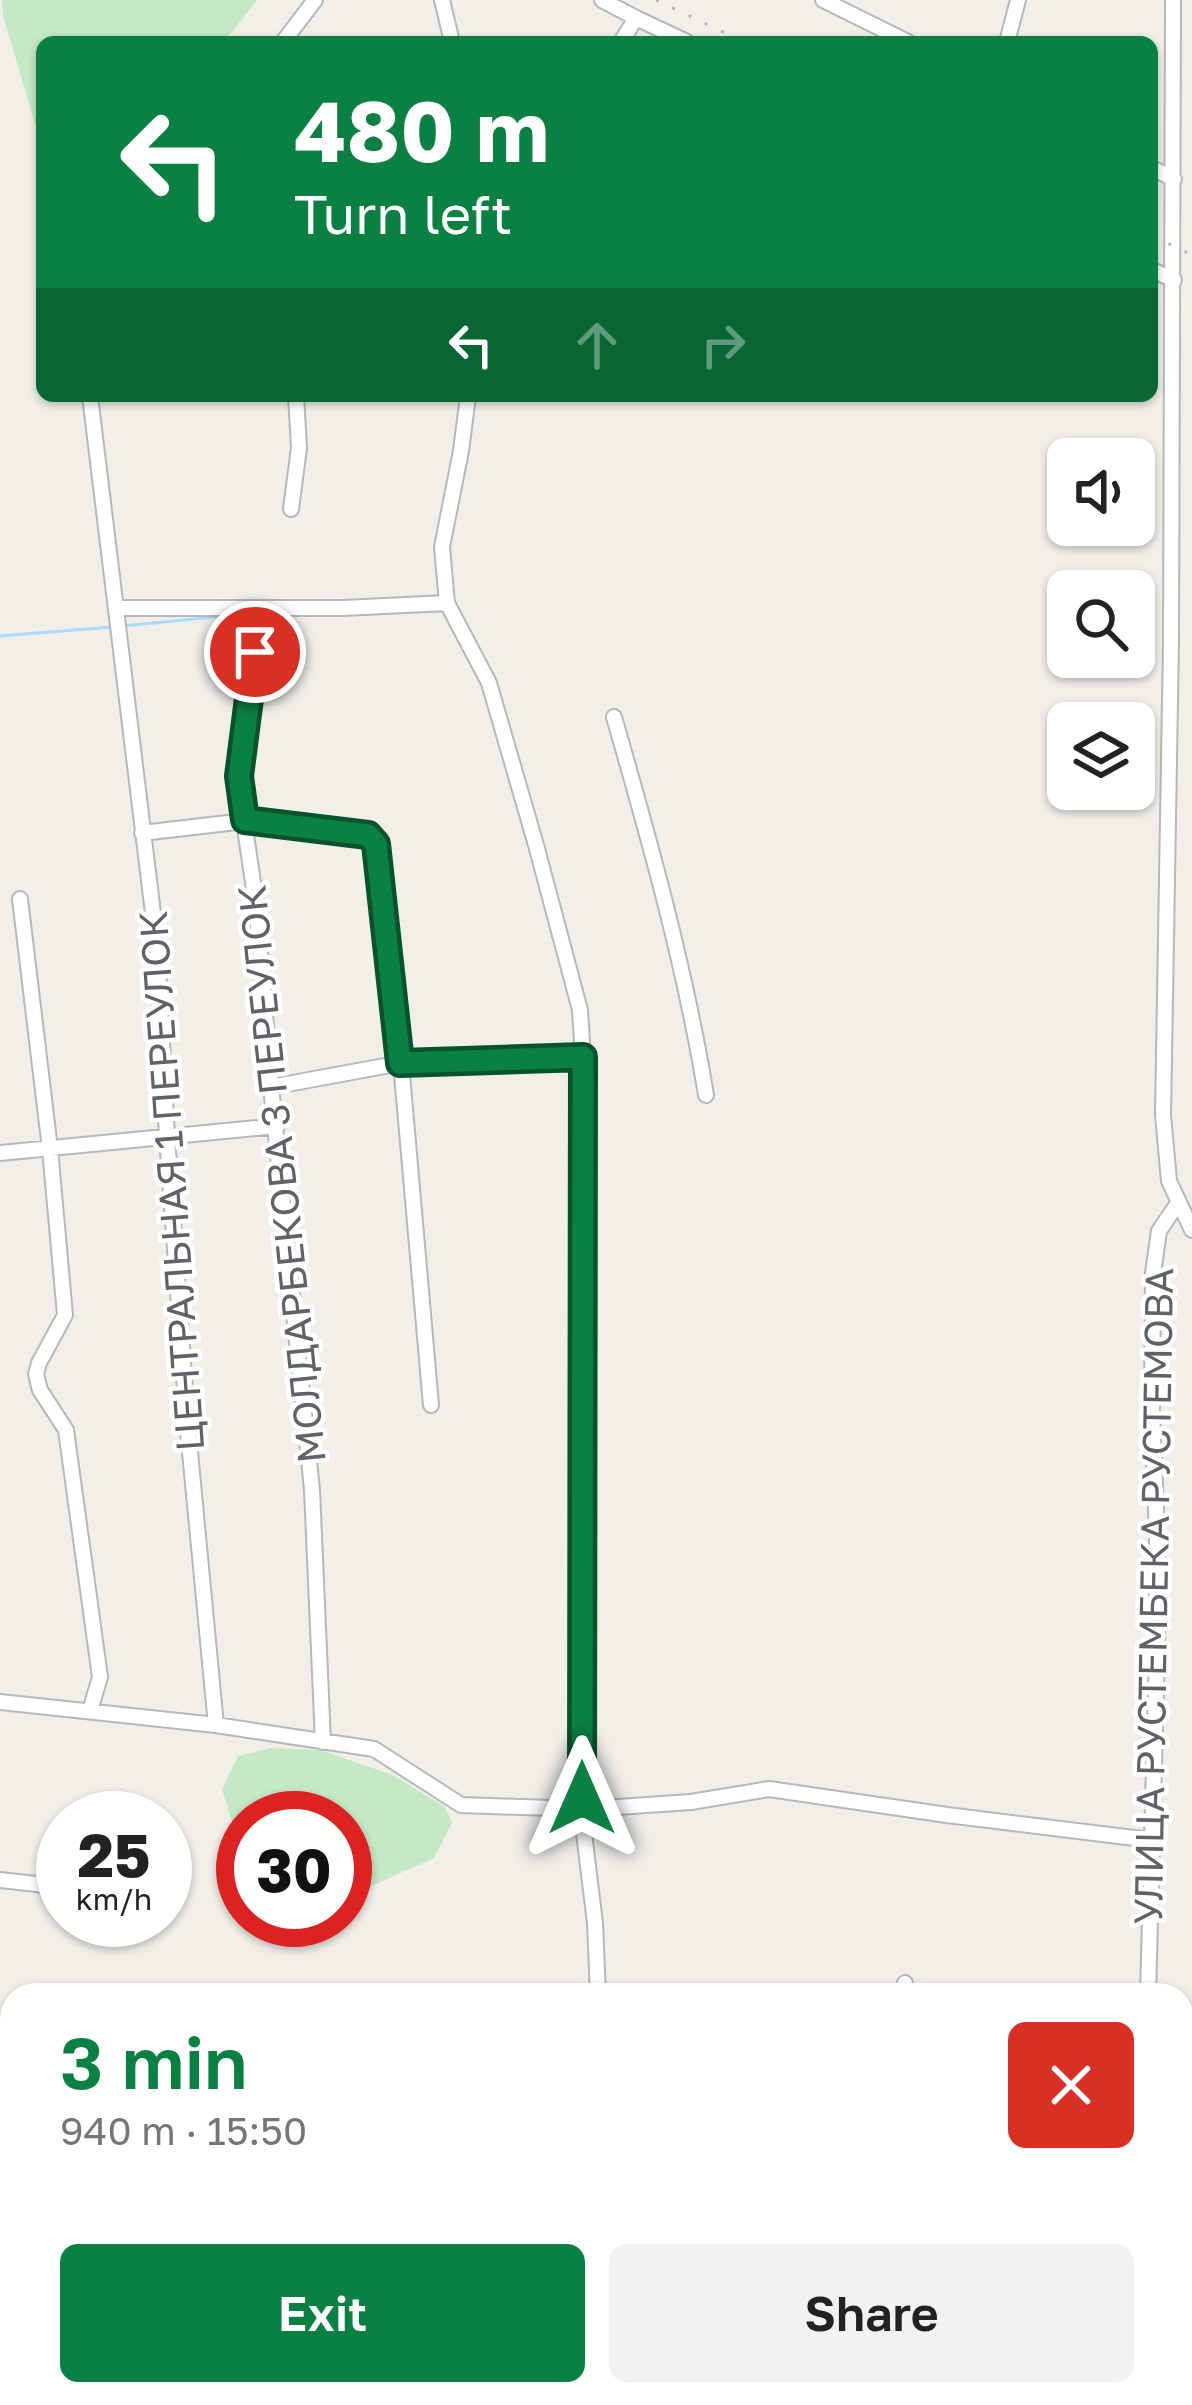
<!DOCTYPE html>
<meta charset="utf-8">
<style>
:root{--surface:#fff;--page:#f2f2f2;--text:#222;--muted:#767676;--accent:#0b8043}
body{margin:0;font-family:"Golos Text",sans-serif;background:var(--page);color:var(--text);height:100vh;display:flex;flex-direction:column;font-size:45px;white-space:nowrap}
*{box-sizing:border-box;margin:0}
p{font-size:39px;color:var(--muted)}
.icon{flex:none;width:66px;height:66px;fill:none;stroke:currentColor;stroke-width:2;stroke-linecap:round;stroke-linejoin:round}
.map{position:relative;flex:1;overflow:hidden}
.details{position:absolute;left:0px;top:1983px;width:1194px;height:423px;display:flex;flex-direction:column;background:var(--surface);border-radius:36px 36px 0 0;box-shadow:0 3px 9px #0004}
.details>*{flex:none}
.guide{position:absolute;left:36px;top:36px;width:1122px;height:366px;border-radius:18px;box-shadow:0 3px 9px #0004;background:#0b8043;color:#fff;overflow:hidden}
.tools{position:absolute;left:1047px;top:438px;display:grid;gap:24px}
.tools a{display:grid;place-items:center;width:108px;height:108px;border-radius:18px;background:var(--surface);box-shadow:0 3px 9px #0004;font-size:60px}
.speed{position:absolute;left:36px;top:1791px;display:flex;gap:24px;font-size:60px;font-weight:700;text-align:center}
.speed>*{display:grid;place-content:center;width:156px;height:156px;border-radius:50%;background:var(--surface);box-shadow:0 3px 9px #0004;line-height:1}
.speed small{font-size:30px;font-weight:400}
.speed .limit{border:18px solid #d22;background:#fff;color:#111}
.pin{position:absolute;display:grid;place-items:center;width:102px;height:102px;color:#fff;margin:-51px;border:6px solid #fff;border-radius:50%;box-shadow:0 3px 12px #0007}
.me{position:absolute;width:132px;margin:-66px;rotate:0deg;stroke-linejoin:round;filter:drop-shadow(0 0 9px #0008)}
.turn{display:flex;align-items:center;gap:42px;height:252px;padding:0 60px;font-size:54px}
.turn .icon{width:156px;height:156px;stroke-width:2.5}
.turn b{display:block;font-size:84px;line-height:102px}
.lanes{display:flex;align-items:center;height:114px;padding:0 60px;background:#0003;justify-content:center;gap:60px;direction:ltr}
.lanes .off{opacity:.35}
.round{display:grid;place-items:center;flex:none;width:126px;height:126px;border-radius:18px;background:var(--page)}
.head{display:flex;align-items:center;justify-content:space-between;height:204px;padding:0 60px}
h1{font-size:72px;font-weight:600;line-height:90px;color:var(--accent)}
.button{display:flex;gap:24px;margin-top:auto;padding:24px 60px}
.button a{flex:1;height:138px;border-radius:18px;background:var(--accent);color:#fff;font-size:48px;font-weight:600;line-height:138px;text-align:center}
.button a+a{background:var(--page);color:var(--text)}
.map>svg:first-child{display:block}
</style>
<div class="map">
<svg width="1192" height="2405" viewBox="0 0 1192 2405">
<rect width="100%" height="100%" fill="#f1efe8"/>
<path fill="#c5e8c5" d="M 2,0 L 257,0 L 224,42 L 42,42 L 42,125 L 35,124 L 3,15 Z
M 271,1748 L 320,1750 L 393,1775 L 445,1807 L 452,1823 L 434,1858 L 349,1896 L 345,1895 L 345,1818 L 243,1818 L 243,1834 L 234,1828 L 222,1789 L 238,1756 Z"/>
<g fill="none" stroke-linecap="round" stroke-linejoin="round">
<path stroke="#aadaff" stroke-width="3" d="M 121,626 L 216,617
M 0,636 L 112,627"/>
<defs>
<path id="minor" d="M 442,0 L 452,42
M 602,0 L 636,18
M 823,0 L 908,42
M 1173,0 L 1171,642 L 1163,1115 L 1169,1181 L 1192,1230
M 283,42 L 315,0
M 621,42 L 636,18 L 687,42
M 1007,42 L 1018,0
M 1152,168 L 1174,179
M 1152,270 L 1174,280
M 90,396 L 157,946 L 167,1137 L 188,1431 L 216,1725
M 468,396 L 461,451 L 442,547 L 447,603 L 489,683 L 536,845 L 580,1010 L 583,1057 L 581,1809 L 595,1923 L 598,1995
M 291,509 L 299,448 L 296,396
M 116,608 L 343,608 L 447,603
M 251,608 L 255,652 L 239,776 L 241,801 L 256,903 L 271,1087 L 312,1490 L 323,1742
M 614,717 C 650,842 685,967 706,1095
M 142,833 L 245,821 L 368,835 L 376,844 L 401,1063 L 431,1405
M 20,899 L 50,1149 L 65,1315 L 39,1363 L 36,1374 L 40,1390 L 66,1430 L 100,1677 L 90,1711
M 271,1087 L 401,1063 L 583,1057
M 0,1153 L 277,1126
M 0,1702 L 216,1725 L 374,1749 L 461,1805 L 581,1809 L 618,1807 L 691,1802 L 769,1789 L 947,1815 L 1151,1840
M 0,1880 L 63,1887
M 905,1983 L 906,1995
M 1148,1995 L 1157,1651 L 1157,1534 L 1152,1411 L 1153,1273 L 1159,1231 L 1178,1203
M 0,2242 L 12,2240
M 451,2394 L 455,2405
M 622,2394 L 623,2405
M 930,2394 L 931,2405
M 1165,2394 L 1166,2405
M 37,2405 L 114,2394"/>
</defs>
<use href="#minor" stroke="#b5b8bc" stroke-width="18"/>
<use href="#minor" stroke="#fff" stroke-width="14"/>
<path stroke="#b6b7b8" stroke-width="3" stroke-dasharray="3 15" stroke-linecap="butt" d="M 656,0 L 744,42
M 1152,236 L 1192,255"/>
</g>
<g fill="none" stroke-linecap="round" stroke-linejoin="round">
<defs>
<path id="route" d="M 255,652 L 239,776 L 245,820 L 368,835 L 376,844 L 400,1063 L 583,1057 L 582,1798"/>
</defs>
<use href="#route" stroke="#07532c" stroke-width="30"/>
<use href="#route" stroke="#0b8043" stroke-width="21"/>
</g>
<g text-anchor="middle" dominant-baseline="central" stroke-width="9" stroke-linejoin="round" paint-order="stroke">
<g font-size="39" fill="#5f6368" stroke="#fff">
<text transform="translate(281 1174) rotate(-96)">МОЛДАРБЕКОВА 3 ПЕРЕУЛОК</text>
<text transform="translate(171 1181) rotate(-94)">ЦЕНТРАЛЬНАЯ 1 ПЕРЕУЛОК</text>
<text transform="translate(1153 1596) rotate(-89)">УЛИЦА РУСТЕМБЕКА РУСТЕМОВА</text>
</g>
</g>
</svg>
<div class="tools">
<a><svg class="icon" aria-label="sound" viewBox="0 0 24 24"><path d="M4 9h4l5-4v14l-5-4H4zM17 9q2 3 0 6"/></svg></a>
<a><svg class="icon" aria-label="search" viewBox="0 0 24 24"><circle cx="10" cy="10" r="6"/><path d="M15 15l6 6"/></svg></a>
<a><svg class="icon" aria-label="layers" viewBox="0 0 24 24"><path d="M12 4l9 5-9 5-9-5zM3 14l9 5 9-5"/></svg></a>
</div>
<div class="speed"><div>25<small>km/h</small></div><div class="limit">30</div></div>
<div class="pin" style="left:255px;top:652px;background:#d93025"><svg class="icon" aria-label="arrive" viewBox="0 0 24 24"><path d="M6 21V4h12l-3 4 3 4H6"/></svg></div>
<svg class="me" style="left:582px;top:1798px" viewBox="-20 -20 40 40"><path d="M0-17L14 15 0 8-14 15z" fill="#0b8043" stroke="#fff" stroke-width="4"/></svg>
<div class="guide">
<div class="turn"><svg class="icon" aria-label="left" viewBox="0 0 24 24"><path d="M17 20v-9H6M10 6l-5 5 5 5"/></svg><div><b>480 m</b>Turn left</div></div>
<div class="lanes"><svg class="icon" aria-label="left" viewBox="0 0 24 24"><path d="M17 20v-9H6M10 6l-5 5 5 5"/></svg><svg class="icon off" aria-label="ahead" viewBox="0 0 24 24"><path d="M12 20V5M6 11l6-6 6 6"/></svg><svg class="icon off" aria-label="right" viewBox="0 0 24 24"><path d="M7 20v-9h11M14 6l5 5-5 5"/></svg></div>
</div>
<section class="details">
<div class="head"><div><h1>3 min</h1><p>940 m · 15:50</p></div><a class="round" style="background:#d93025;color:#fff"><svg class="icon" aria-label="close" viewBox="0 0 24 24"><path d="M6 6l12 12M18 6L6 18"/></svg></a></div>
<div class="button"><a>Exit</a><a>Share</a></div>
</section>
</div>
